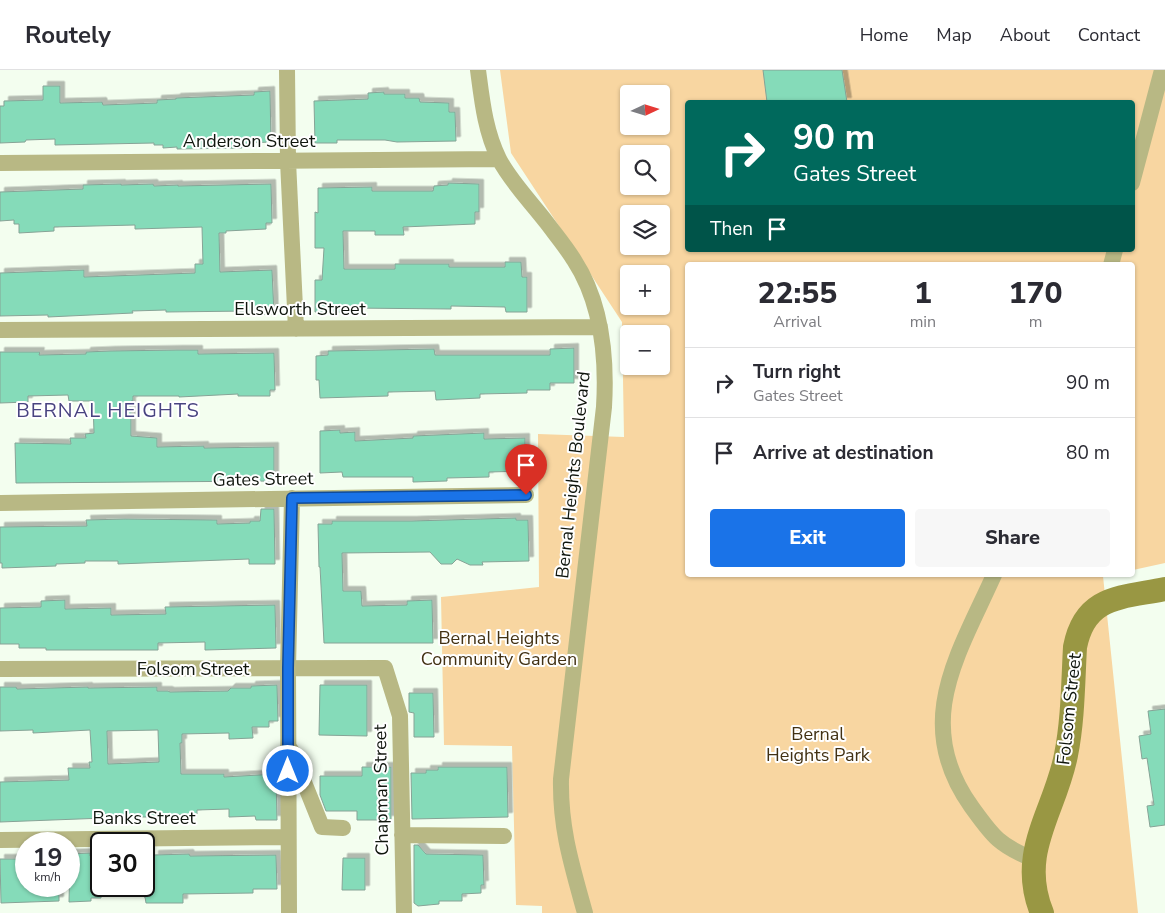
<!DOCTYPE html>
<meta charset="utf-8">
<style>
:root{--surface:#fff;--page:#f7f7f7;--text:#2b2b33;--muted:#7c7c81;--line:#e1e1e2;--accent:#1a73e8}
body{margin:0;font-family:"Nunito Sans",sans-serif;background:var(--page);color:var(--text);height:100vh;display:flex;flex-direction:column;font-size:19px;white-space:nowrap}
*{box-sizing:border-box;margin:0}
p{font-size:16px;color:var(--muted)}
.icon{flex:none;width:28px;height:28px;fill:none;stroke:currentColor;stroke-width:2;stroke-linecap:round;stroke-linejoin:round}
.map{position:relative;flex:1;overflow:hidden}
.drawer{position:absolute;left:685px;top:192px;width:450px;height:315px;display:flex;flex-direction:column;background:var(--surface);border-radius:5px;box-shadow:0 1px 4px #0004}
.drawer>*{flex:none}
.guide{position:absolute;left:685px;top:30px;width:450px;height:152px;border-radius:5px;box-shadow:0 1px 4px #0004;background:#00695c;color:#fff;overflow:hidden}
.needle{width:32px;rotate:86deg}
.controls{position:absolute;left:620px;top:15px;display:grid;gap:10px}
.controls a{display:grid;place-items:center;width:50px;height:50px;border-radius:5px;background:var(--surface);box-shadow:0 1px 4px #0004;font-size:25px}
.speed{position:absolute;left:15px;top:762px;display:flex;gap:10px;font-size:25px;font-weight:700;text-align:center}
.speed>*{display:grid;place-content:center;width:65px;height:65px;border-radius:50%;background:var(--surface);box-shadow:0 1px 4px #0004;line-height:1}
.speed small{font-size:12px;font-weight:400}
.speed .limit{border:2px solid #111;border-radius:8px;background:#fff;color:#111}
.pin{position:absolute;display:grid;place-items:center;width:42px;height:42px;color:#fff;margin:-51px -21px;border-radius:50% 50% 50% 0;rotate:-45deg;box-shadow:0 0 5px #0007}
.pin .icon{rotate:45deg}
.me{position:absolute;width:55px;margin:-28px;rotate:0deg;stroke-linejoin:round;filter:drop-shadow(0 0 4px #0008)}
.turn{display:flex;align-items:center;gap:18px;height:105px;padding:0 25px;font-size:22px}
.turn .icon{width:65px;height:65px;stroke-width:2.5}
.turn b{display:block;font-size:35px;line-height:42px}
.then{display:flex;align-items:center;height:48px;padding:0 25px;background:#0003;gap:10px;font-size:19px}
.eta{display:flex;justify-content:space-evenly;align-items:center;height:85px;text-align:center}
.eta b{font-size:30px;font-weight:800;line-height:35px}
.primary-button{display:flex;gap:10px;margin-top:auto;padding:10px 25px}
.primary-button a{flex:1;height:58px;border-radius:5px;background:var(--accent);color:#fff;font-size:20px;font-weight:800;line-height:58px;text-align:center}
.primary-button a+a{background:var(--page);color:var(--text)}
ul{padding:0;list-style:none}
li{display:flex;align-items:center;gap:15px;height:70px;padding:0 25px;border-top:1px solid var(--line)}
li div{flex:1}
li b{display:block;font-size:19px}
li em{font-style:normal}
header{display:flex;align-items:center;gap:30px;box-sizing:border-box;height:70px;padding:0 25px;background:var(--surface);border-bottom:1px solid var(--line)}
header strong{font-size:24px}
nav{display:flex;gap:28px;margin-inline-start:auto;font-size:18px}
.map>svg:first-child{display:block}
</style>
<header>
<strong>Routely</strong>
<nav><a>Home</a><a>Map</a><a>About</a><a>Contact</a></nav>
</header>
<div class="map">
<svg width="1165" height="843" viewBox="0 0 1165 843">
<defs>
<filter id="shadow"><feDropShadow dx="4.5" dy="-4.5" stdDeviation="0" flood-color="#0004"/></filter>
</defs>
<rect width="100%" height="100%" fill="#f3feef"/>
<path fill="#f8d6a1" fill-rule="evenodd" d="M 500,0 L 1165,0 L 1165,493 L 1133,500 L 1132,195 L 688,195 L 688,505 L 1107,505 L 1103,506 L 1138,843 L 542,843 L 542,836 L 516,835 L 512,676 L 444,675 L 441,527 L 539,517 L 538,364 L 624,367 L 622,252 L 511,83 ZM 629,24 L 661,24 L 661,56 L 629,56 ZM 688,32 L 1132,32 L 1132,180 L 688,180 ZM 629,84 L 661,84 L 661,116 L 629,116 ZM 629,144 L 661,144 L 661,176 L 629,176 ZM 629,204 L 661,204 L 661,236 L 629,236 ZM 629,264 L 661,264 L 661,296 L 629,296 Z"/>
<path fill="#85dbb9" stroke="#86a396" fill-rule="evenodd" filter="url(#shadow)" d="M 763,0 L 842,0 L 847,32 L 767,32 Z
M 43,16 L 60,16 L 60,33 L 102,32 L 103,35 L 157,33 L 157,30 L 176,29 L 176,28 L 254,25 L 254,22 L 270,21 L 271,72 L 247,73 L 247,74 L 242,74 L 242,78 L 177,79 L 177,77 L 163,78 L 163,75 L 154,75 L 154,73 L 55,75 L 55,69 L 26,70 L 25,72 L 0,73 L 0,36 L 4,36 L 4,31 L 43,30 Z
M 384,22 L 384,24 L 405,24 L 405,28 L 419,28 L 420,32 L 449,33 L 449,42 L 455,42 L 456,71 L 397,72 L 385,70 L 337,70 L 337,73 L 315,73 L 314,31 L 368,29 L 368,23 Z
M 448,113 L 479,114 L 479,142 L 475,142 L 475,154 L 403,157 L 404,165 L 375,165 L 375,161 L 343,161 L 344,199 L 395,199 L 395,194 L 449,194 L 449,197 L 505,197 L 505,192 L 521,192 L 522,207 L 527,207 L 527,242 L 506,242 L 505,237 L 451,236 L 451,239 L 350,238 L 350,242 L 315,242 L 315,210 L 322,210 L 324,178 L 315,178 L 315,142 L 318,143 L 318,118 L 372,117 L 372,121 L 433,121 L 434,116 L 448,115 Z
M 121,114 L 121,115 L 153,114 L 154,116 L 178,115 L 178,116 L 271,114 L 272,153 L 266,153 L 266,159 L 226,161 L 226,163 L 219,163 L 220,202 L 272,200 L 274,244 L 249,245 L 249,241 L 166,242 L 166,240 L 132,241 L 133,243 L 48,247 L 48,245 L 0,246 L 0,203 L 84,200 L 84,207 L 195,203 L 195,194 L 203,194 L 202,157 L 135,159 L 135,155 L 54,157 L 54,161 L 19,163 L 19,154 L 14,154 L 14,150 L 0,151 L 0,122 L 83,119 L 83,115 Z
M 574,278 L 574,313 L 550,313 L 550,320 L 527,320 L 527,323 L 480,324 L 480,328 L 436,330 L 435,321 L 388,322 L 388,326 L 320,328 L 319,310 L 316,310 L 316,286 L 328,285 L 328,281 L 434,279 L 435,285 L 550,285 L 550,279 Z
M 178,280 L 198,280 L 198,284 L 274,283 L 275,320 L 270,320 L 270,326 L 238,326 L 238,324 L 179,327 L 179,326 L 133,326 L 133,331 L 131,331 L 131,366 L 157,368 L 157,377 L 204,376 L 204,378 L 274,377 L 274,411 L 16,413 L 15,373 L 71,374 L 70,368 L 86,368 L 85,364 L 94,363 L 93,331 L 69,331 L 68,325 L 28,326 L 28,332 L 0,333 L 0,282 L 40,282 L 39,285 L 86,284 L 86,282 L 110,281 Z
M 340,360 L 340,363 L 355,362 L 355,371 L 413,368 L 413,366 L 484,363 L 484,369 L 525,368 L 525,386 L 528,385 L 528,401 L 489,402 L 489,407 L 447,408 L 447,411 L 413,412 L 413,407 L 343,407 L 342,402 L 320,403 L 320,361 Z
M 261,439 L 274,439 L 275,494 L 249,494 L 249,489 L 118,494 L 118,491 L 85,491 L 85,493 L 56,494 L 56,496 L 2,498 L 2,493 L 0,493 L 0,457 L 87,456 L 86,450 L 125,449 L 217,450 L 217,454 L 250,453 L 250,451 L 260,451 Z
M 516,448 L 516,450 L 528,450 L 529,491 L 482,492 L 483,495 L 470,495 L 457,489 L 452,494 L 441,494 L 430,482 L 342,483 L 343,521 L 361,521 L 362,536 L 407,535 L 407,531 L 432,530 L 433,573 L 324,573 L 320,497 L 319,497 L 318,454 L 332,454 L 332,451 L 412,451 Z
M 65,530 L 65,539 L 111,538 L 111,545 L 166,544 L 165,537 L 275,535 L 276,578 L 205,580 L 205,572 L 158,573 L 158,580 L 46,580 L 46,578 L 19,578 L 19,574 L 0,574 L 0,538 L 41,537 L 41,531 Z
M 277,615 L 278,651 L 269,651 L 269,657 L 252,657 L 253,668 L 229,669 L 229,663 L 182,664 L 182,673 L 180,673 L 181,704 L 224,704 L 224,707 L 276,704 L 277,750 L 256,750 L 255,746 L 229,747 L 229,739 L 197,740 L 197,744 L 171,745 L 171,747 L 137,747 L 137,745 L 104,746 L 105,748 L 0,752 L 0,712 L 69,710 L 68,698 L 90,698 L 89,692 L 92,692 L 90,660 L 33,663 L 33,660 L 0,661 L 0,617 L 16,617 L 17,619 L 88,617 L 88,618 L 157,617 L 157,621 L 168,621 L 170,622 L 228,621 L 231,618 L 251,618 L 251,616 ZM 158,660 L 159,692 L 108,694 L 107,661 Z
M 320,615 L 367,615 L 367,666 L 319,665 Z
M 409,623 L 433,623 L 434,667 L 414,667 L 414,643 L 409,642 Z
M 1165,639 L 1165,755 L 1150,757 L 1147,736 L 1154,735 L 1147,688 L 1142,689 L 1139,666 L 1151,664 L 1148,641 Z
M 362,697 L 391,697 L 391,750 L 357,750 L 357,741 L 326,741 L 320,725 L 320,706 L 362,706 Z
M 438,697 L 507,697 L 508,747 L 412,749 L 411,703 L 426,703 L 426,700 L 438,700 Z
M 414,775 L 418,775 L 426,784 L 483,785 L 484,815 L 481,815 L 481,823 L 462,824 L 462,831 L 439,831 L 439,834 L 418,836 L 414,833 Z
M 90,783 L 90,786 L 101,786 L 101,828 L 91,828 L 91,831 L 69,832 L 70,784 Z
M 189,784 L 190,786 L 276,785 L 277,819 L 253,819 L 253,823 L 183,824 L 183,833 L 146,833 L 145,827 L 144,827 L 144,790 L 154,790 L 154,785 Z
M 343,788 L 365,788 L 365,820 L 342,820 Z
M 0,789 L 26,789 L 26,816 L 59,816 L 59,831 L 1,833 Z"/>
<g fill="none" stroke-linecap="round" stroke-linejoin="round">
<path stroke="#b8b884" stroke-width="16" d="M 287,0 L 288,91 L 296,259
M 478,0 C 482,30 485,61 499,89 C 511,112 531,132 547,153 C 556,165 566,177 574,190 C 602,233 607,287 604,337 L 561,709 C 560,759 572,796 585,843
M 0,93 L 499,89
M 1132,113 L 1162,0
M 1111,195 L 1115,180
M 0,260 L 600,257
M 0,433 L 526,425
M 994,505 C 958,585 912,653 971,736 C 992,765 998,775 1033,789
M 0,599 L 385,598 L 400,646 L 404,843
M 291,680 L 322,757 L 343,758
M 402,765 L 504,766
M 0,770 L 288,767
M 289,843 L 288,598 L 292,428"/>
<path stroke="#999743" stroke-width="24" d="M 1042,843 C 1017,782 1055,742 1066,685 C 1073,650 1073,613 1075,577 C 1085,525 1121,528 1165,519"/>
</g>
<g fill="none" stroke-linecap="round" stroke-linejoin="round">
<defs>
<path id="route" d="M 288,701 L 288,598 L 292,428 L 526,425"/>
</defs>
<use href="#route" stroke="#114b97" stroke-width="12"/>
<use href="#route" stroke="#1a73e8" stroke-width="9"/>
</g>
<g text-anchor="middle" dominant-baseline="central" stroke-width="4" stroke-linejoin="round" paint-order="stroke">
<g font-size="18" fill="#0f150d" stroke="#fff">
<text x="249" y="71">Anderson Street</text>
<text x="300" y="239">Ellsworth Street</text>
<text transform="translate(573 405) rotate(-84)">Bernal Heights Boulevard</text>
<text transform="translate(263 409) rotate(-1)">Gates Street</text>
<text x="193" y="599">Folsom Street</text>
<text transform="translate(1069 639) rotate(-84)">Folsom Street</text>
<text transform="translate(381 720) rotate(-91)">Chapman Street</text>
<text x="144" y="748">Banks Street</text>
</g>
<g font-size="18" fill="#423113" stroke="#fff">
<text x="499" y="568">Bernal Heights<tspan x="499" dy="21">Community Garden</tspan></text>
<text x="818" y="664">Bernal<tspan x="818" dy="21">Heights Park</tspan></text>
</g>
<g font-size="20" letter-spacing="1" fill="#484380" stroke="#fff">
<text x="108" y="340">BERNAL HEIGHTS</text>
</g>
</g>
</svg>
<div class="controls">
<a><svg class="needle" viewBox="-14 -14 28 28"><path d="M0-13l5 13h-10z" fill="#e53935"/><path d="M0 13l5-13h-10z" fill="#7c7c81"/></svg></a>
<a><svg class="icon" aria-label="search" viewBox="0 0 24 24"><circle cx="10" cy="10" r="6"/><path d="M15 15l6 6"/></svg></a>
<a><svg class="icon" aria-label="layers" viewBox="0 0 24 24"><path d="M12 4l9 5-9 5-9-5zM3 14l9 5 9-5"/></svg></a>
<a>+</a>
<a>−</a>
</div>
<div class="speed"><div>19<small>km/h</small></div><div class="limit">30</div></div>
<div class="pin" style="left:526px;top:425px;background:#d93025"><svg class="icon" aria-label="arrive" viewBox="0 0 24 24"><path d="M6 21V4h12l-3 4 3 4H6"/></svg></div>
<svg class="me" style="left:288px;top:701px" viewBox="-20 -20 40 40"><circle r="17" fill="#1a73e8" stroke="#fff" stroke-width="3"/><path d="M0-11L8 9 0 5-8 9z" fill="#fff"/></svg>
<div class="guide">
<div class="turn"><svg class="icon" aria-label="right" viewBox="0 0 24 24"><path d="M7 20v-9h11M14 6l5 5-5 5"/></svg><div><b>90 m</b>Gates Street</div></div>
<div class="then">Then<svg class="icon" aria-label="arrive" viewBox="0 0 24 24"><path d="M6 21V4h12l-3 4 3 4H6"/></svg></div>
</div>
<section class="drawer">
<div class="eta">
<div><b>22:55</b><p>Arrival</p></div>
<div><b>1</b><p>min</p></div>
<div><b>170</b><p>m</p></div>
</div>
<ul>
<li><svg class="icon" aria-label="right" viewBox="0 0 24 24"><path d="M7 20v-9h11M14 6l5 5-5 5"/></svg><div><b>Turn right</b><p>Gates Street</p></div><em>90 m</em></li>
<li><svg class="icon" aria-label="arrive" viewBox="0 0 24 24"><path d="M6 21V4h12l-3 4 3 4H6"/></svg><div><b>Arrive at destination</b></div><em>80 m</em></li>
</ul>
<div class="primary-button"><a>Exit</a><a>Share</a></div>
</section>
</div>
